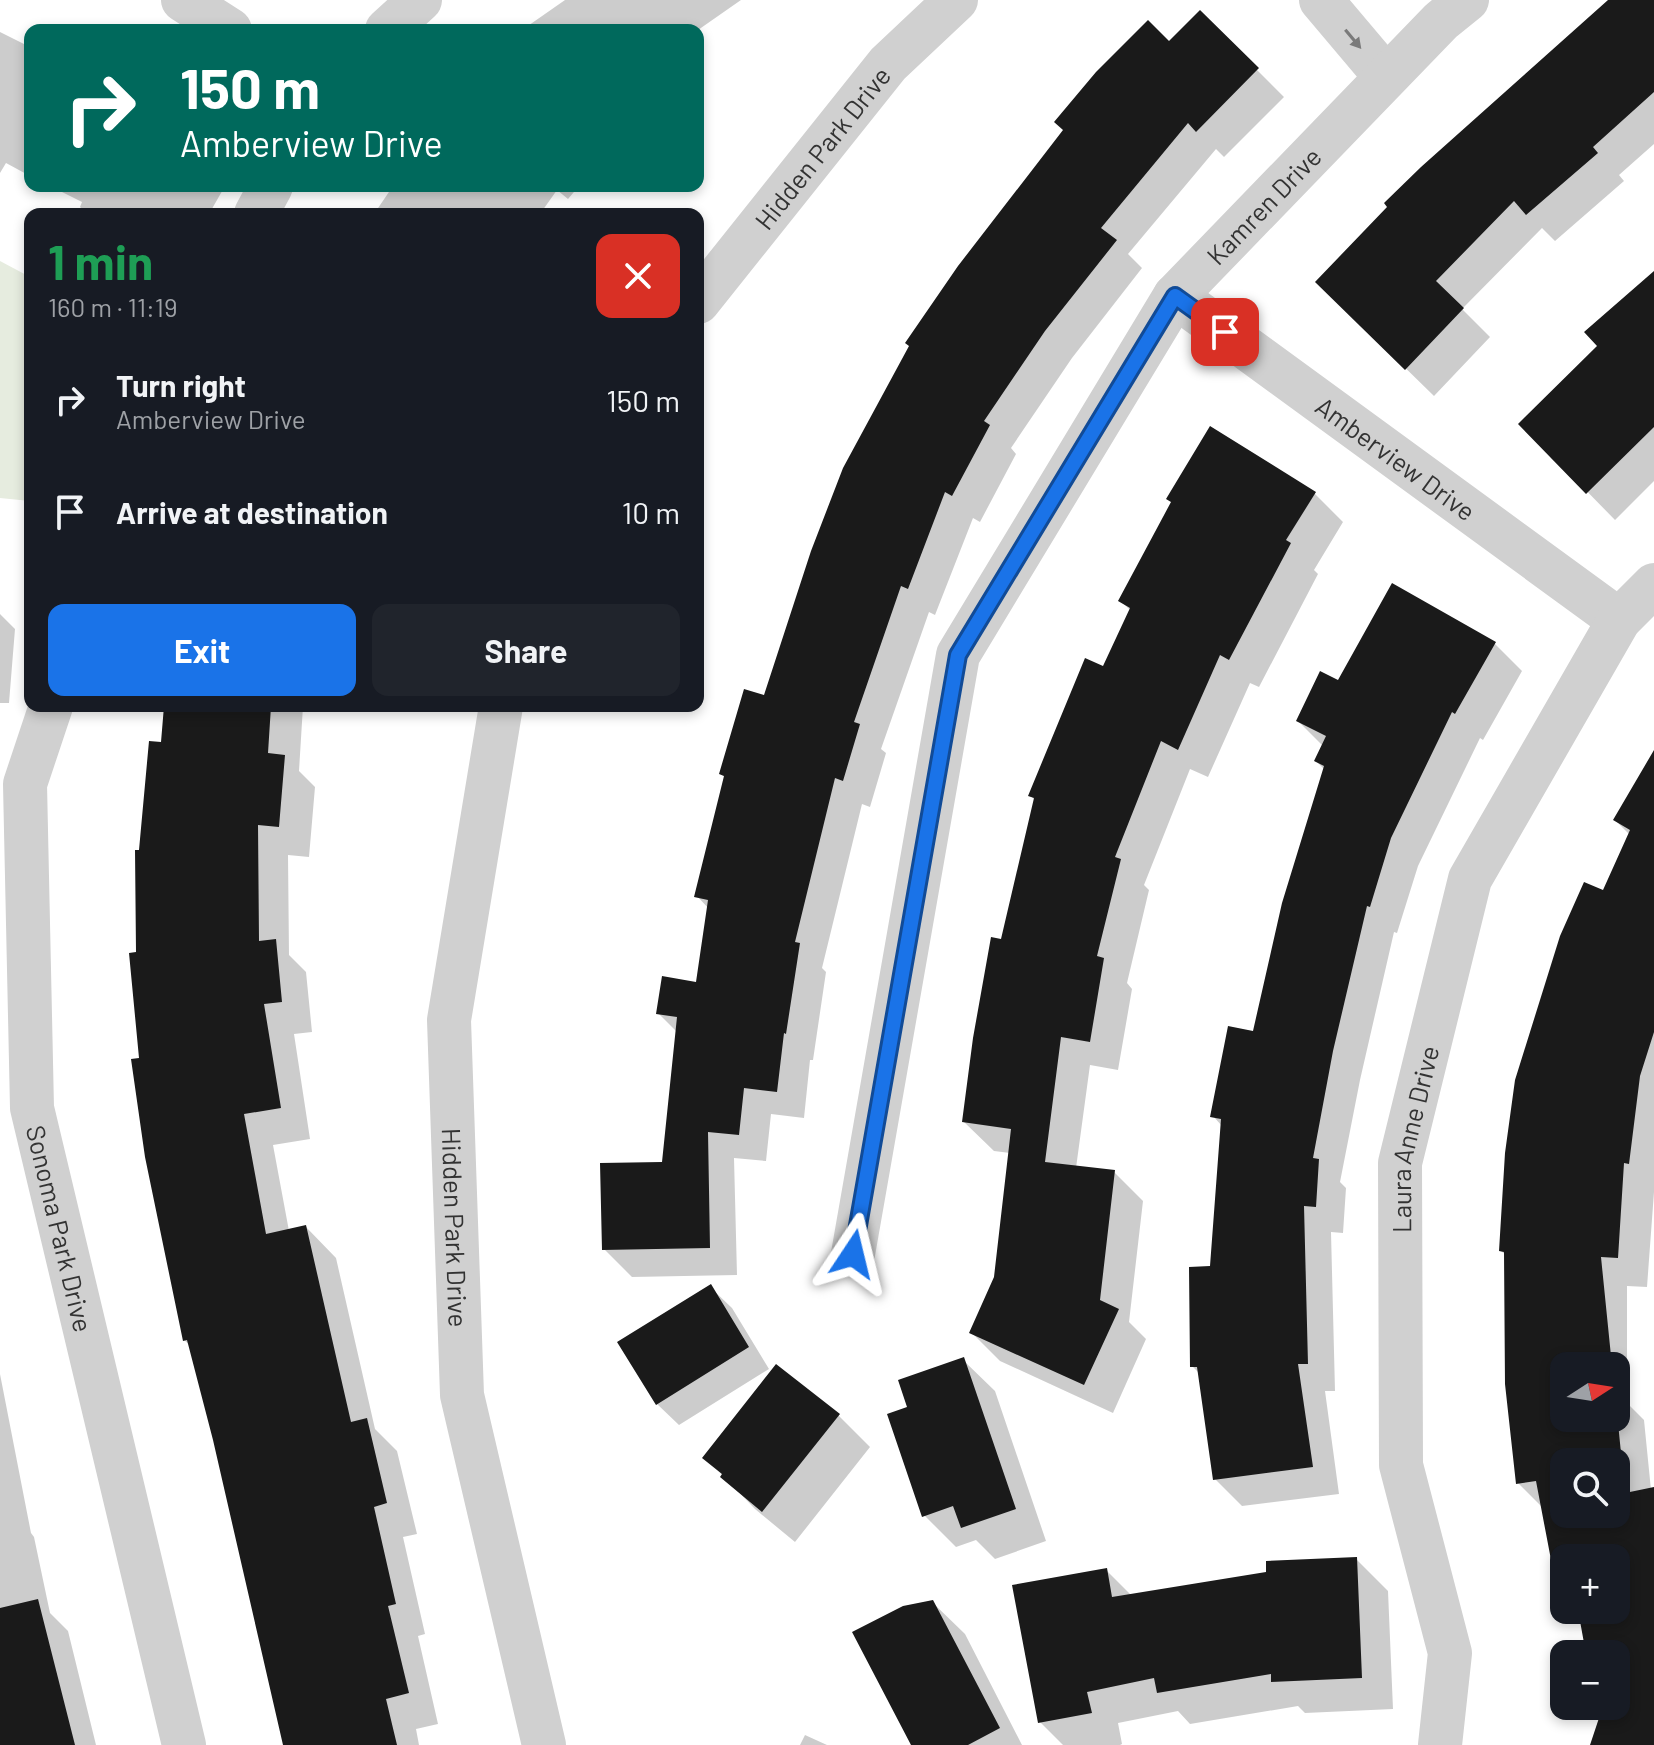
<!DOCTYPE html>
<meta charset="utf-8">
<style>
:root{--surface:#171b24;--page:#20242c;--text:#f1f3f6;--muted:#9ea1a6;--accent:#1a73e8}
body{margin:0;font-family:Barlow,sans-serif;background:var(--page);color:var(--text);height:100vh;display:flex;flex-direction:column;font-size:30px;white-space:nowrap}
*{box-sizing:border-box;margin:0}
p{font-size:26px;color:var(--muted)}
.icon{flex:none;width:44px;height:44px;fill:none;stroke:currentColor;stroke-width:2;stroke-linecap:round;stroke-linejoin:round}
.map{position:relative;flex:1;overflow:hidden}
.panel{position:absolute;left:24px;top:208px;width:680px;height:504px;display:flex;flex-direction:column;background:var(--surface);border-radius:16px;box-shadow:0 4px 12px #0003}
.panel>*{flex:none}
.banner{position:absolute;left:24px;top:24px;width:680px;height:168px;border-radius:16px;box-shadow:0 4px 12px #0003;background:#00695c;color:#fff;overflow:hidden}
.needle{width:52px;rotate:78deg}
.buttons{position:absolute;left:1550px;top:1352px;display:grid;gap:16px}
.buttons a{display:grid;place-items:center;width:80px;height:80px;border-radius:16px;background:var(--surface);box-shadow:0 4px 12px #0003;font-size:40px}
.pin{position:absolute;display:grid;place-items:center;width:68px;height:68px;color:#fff;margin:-34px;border-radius:16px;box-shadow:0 4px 12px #0006}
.me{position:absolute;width:88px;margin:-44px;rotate:10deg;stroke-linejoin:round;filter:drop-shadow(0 0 6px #0008)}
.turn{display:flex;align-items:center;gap:28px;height:168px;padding:0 24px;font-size:36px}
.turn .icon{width:104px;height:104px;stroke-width:2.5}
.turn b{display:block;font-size:56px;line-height:68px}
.round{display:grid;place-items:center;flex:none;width:84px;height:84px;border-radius:16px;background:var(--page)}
.head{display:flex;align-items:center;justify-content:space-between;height:136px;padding:0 24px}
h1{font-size:48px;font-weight:700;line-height:60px;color:#1e9e55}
.cta{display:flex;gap:16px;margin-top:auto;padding:16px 24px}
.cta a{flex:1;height:92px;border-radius:16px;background:var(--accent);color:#fff;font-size:32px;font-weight:700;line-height:92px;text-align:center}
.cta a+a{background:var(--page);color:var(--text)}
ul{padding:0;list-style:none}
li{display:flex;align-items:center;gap:24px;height:112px;padding:0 24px}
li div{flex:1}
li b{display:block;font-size:30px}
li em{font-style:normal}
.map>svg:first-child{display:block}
</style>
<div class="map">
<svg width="1654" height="1745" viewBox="0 0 1654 1745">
<rect width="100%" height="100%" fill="#fff"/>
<path fill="#e6ecdf" d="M 0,261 L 30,277 L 30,501 L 0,498 Z"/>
<path fill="#0003" fill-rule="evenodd" d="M 565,0 L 741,0 L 698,30 L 522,30 Z
M 1625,0 L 1654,0 L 1654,144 L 1619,175 L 1624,181 L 1555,241 L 1542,228 L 1462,309 L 1490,337 L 1434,396 L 1346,310 Z
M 1200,13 L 1284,97 L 1224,157 L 1216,149 L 1128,254 L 1142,268 L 1072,358 L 1011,448 L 1016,454 L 980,522 L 973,518 L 935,615 L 929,612 L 881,749 L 886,753 L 870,807 L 862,804 L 822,968 L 826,972 L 813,1060 L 810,1060 L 804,1118 L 771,1114 L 766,1161 L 734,1158 L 737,1275 L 632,1277 L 604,1249 L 664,1164 L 677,1032 L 658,1013 L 698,984 L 709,909 L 697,896 L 726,778 L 721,774 L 765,697 L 1169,44 Z
M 0,32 L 30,47 L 30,176 L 6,163 L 0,173 Z
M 50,186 L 225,186 L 209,214 L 87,214 L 80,207 L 82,202 Z
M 393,186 L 579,186 L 568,199 L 557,190 L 540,214 L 374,214 Z
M 1654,274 L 1654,481 L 1615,520 L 1521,424 L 1600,346 Z
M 1314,493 L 1343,522 L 1314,570 L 1318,574 L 1259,687 L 1250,683 L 1208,777 L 1190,769 L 1144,885 L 1149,890 L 1127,983 L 1132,989 L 1118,1070 L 1090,1065 L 1076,1168 L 1114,1172 L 1143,1201 L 1129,1322 L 1146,1339 L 1113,1413 L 1000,1361 L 971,1332 L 996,1277 L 1010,1153 L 994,1151 L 964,1122 L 1002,941 L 1036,801 L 1030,795 L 1104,669 L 1131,611 L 1121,601 Z
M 0,614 L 15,629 L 9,703 L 0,703 Z
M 1495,644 L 1522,671 L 1483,740 L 1480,738 L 1418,866 L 1397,933 L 1394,932 L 1360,1080 L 1340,1182 L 1346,1188 L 1343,1233 L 1331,1232 L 1335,1391 L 1325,1391 L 1339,1494 L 1242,1506 L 1215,1479 L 1200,1374 L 1192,1366 L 1212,1268 L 1222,1126 L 1213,1116 L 1254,1033 L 1325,770 L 1316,761 L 1323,746 L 1298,721 L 1338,683 Z
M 166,706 L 303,706 L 299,771 L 315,787 L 309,857 L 288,855 L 289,955 L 306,972 L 312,1032 L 294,1034 L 310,1139 L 273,1145 L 289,1231 L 306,1227 L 336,1258 L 375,1429 L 397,1451 L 417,1534 L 403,1537 L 425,1634 L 418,1636 L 438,1724 L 416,1729 L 419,1745 L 285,1745 L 214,1440 L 191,1346 L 184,1340 L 141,1059 L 138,954 L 141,852 L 163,744 Z
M 1654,787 L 1654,1192 L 1647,1287 L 1627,1286 L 1627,1403 L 1644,1420 L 1651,1490 L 1654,1489 L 1654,1723 L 1603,1706 L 1616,1706 L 1616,1654 L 1588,1654 L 1580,1610 L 1616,1610 L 1616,1558 L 1564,1558 L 1564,1592 L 1557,1585 L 1543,1508 L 1518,1483 L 1506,1255 L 1501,1251 L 1604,893 L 1630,835 L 1615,820 ZM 1564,1366 L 1616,1366 L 1616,1418 L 1564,1418 ZM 1564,1462 L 1616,1462 L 1616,1514 L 1564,1514 Z
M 710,1287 L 732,1308 L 769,1369 L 679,1425 L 657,1404 Z
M 963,1360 L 995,1391 L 1046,1541 L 995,1559 L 976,1540 L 956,1547 L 924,1515 L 909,1409 Z
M 0,1374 L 31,1533 L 34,1537 L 50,1613 L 68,1631 L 96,1745 L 0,1745 Z
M 838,1415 L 870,1447 L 795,1542 L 755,1509 L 705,1457 Z
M 1356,1559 L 1388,1591 L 1393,1709 L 1305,1713 L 1298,1706 L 1190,1724 L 1178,1711 L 1118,1723 L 1122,1744 L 1120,1745 L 1063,1745 L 1040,1722 L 1106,1570 L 1132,1596 Z
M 932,1602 L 965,1634 L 1022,1745 L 913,1745 Z
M 805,1735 L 827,1745 L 800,1745 Z"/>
<path fill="#1a1a1a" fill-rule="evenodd" d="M 1608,0 L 1654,0 L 1654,92 L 1593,147 L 1598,153 L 1526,215 L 1514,201 L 1436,281 L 1464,308 L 1405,370 L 1315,282 L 1387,207 L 1384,203 L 1421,167 Z
M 1200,10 L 1259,68 L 1196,132 L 1188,123 L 1101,228 L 1117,240 L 1045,331 L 984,421 L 990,425 L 952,496 L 945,492 L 908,589 L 901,586 L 854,722 L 860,724 L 843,781 L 835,778 L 795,942 L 800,943 L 786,1034 L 784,1033 L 777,1092 L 744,1088 L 739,1135 L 708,1132 L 710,1248 L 602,1250 L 600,1163 L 662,1162 L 677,1017 L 656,1014 L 662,976 L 696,982 L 708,900 L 694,897 L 724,776 L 719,774 L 744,689 L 764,695 L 811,551 L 843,468 L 909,346 L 905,343 L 958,266 L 1063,130 L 1054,122 L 1096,72 L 1148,20 L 1169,41 Z
M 1654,271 L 1654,427 L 1586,494 L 1518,424 L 1597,346 L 1584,332 Z
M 1210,426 L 1316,492 L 1286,540 L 1291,543 L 1229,660 L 1220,655 L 1178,750 L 1161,741 L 1115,857 L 1121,859 L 1097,956 L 1104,958 L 1090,1042 L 1061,1037 L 1045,1162 L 1115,1170 L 1100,1300 L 1119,1309 L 1084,1385 L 969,1333 L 994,1277 L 1011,1129 L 962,1122 L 973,1038 L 991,937 L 1001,939 L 1034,798 L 1028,796 L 1085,658 L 1103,666 L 1130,608 L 1118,601 L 1171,502 L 1166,499 Z
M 1392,583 L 1496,642 L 1455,714 L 1452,712 L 1391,838 L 1370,907 L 1367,906 L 1333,1051 L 1313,1158 L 1319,1159 L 1316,1207 L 1304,1206 L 1308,1364 L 1298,1364 L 1313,1467 L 1213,1480 L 1197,1367 L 1190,1367 L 1189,1267 L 1210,1266 L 1221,1119 L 1210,1117 L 1228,1026 L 1253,1031 L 1282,903 L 1324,766 L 1314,761 L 1326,736 L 1296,721 L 1320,671 L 1338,680 Z
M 164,706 L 271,706 L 268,753 L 285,755 L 279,827 L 258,825 L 259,941 L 276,939 L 282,1002 L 264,1004 L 281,1108 L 244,1114 L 266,1234 L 306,1225 L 351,1422 L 367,1418 L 387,1503 L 374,1507 L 396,1604 L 388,1606 L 409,1693 L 386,1699 L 397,1745 L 283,1745 L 213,1440 L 187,1340 L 183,1341 L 145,1157 L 131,1059 L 139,1058 L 129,953 L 136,952 L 135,850 L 139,850 L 149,741 L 161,742 Z
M 1654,750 L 1654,1032 L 1640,1076 L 1629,1164 L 1624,1163 L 1618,1258 L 1601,1257 L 1612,1366 L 1564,1366 L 1564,1418 L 1616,1418 L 1616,1403 L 1625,1493 L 1654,1487 L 1654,1745 L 1590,1745 L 1603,1706 L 1616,1706 L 1616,1664 L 1619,1654 L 1586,1654 L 1578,1610 L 1616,1610 L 1616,1558 L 1564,1558 L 1564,1585 L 1556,1586 L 1536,1481 L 1516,1484 L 1505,1384 L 1504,1252 L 1499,1251 L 1505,1153 L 1515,1080 L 1560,936 L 1584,882 L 1603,890 L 1630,830 L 1613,820 ZM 1564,1462 L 1616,1462 L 1616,1514 L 1564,1514 Z
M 711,1284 L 749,1347 L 656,1405 L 617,1342 Z
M 964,1357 L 1016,1509 L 961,1528 L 953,1506 L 922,1517 L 887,1414 L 907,1407 L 898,1380 Z
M 776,1364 L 840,1414 L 762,1512 L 720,1477 L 722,1474 L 702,1458 Z
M 1357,1557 L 1362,1678 L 1271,1682 L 1271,1674 L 1157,1693 L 1154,1678 L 1087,1692 L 1092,1713 L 1038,1723 L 1012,1585 L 1107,1568 L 1112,1597 L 1266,1572 L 1266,1561 Z
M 38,1599 L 75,1745 L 0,1745 L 0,1608 Z
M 933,1600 L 1000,1728 L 968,1745 L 911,1745 L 852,1632 L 903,1606 Z"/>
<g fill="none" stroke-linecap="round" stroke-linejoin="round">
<g stroke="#d0d0d0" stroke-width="44">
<path d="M 183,0 L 230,30"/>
<path d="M 1321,0 L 1386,77"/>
<path d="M 387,30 L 420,0"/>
<path d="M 256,214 L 271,186"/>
<path id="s1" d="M 1175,296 L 1619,620"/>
<path id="s2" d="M 51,706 L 25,784 L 32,1108 L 184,1745"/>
<path id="s3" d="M 853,1254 L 958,655 L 1175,296 L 1441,21 L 1467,0"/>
<path id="s4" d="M 1440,1745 L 1450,1653 L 1401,1465 L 1400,1163 L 1470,879 L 1619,620 L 1654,585"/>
</g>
<g stroke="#d0d0d0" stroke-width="44">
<path id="s5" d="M 698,302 L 888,64 L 956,0"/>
<path id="s6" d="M 501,706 L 449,1020 L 462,1395 L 544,1745"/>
</g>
</g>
<defs><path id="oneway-solid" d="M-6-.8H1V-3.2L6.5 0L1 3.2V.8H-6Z" transform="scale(2)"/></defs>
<use fill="#7a7a7a" href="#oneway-solid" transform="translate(1353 39) rotate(50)"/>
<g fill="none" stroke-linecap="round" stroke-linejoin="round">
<defs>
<path id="route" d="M 853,1254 L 958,655 L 1175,296 L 1225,332"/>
</defs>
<use href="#route" stroke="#114b97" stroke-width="20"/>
<use href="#route" stroke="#1a73e8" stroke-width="14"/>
</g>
<g text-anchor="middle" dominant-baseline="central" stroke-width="8" stroke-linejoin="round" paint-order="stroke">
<g font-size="26" fill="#333" stroke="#fff">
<text stroke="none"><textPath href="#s5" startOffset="198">Hidden Park Drive</textPath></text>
<text stroke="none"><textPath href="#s3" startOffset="1154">Kamren Drive</textPath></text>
<text stroke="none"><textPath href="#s1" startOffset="274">Amberview Drive</textPath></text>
<text stroke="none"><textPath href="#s4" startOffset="614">Laura Anne Drive</textPath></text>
<text stroke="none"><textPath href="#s6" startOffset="526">Hidden Park Drive</textPath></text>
<text stroke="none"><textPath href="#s2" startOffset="530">Sonoma Park Drive</textPath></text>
</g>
</g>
</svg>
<div class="buttons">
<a><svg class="needle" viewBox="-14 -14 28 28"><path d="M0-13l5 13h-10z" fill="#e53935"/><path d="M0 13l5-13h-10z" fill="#9ea1a6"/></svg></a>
<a><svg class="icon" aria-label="search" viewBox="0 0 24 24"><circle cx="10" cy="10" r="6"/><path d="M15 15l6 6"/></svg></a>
<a>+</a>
<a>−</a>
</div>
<div class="pin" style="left:1225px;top:332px;background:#d93025"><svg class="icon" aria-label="arrive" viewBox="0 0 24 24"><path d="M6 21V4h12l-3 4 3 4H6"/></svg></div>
<svg class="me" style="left:853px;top:1254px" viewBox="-20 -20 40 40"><path d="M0-17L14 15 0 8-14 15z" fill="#1a73e8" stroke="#fff" stroke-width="4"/></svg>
<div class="banner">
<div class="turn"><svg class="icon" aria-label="right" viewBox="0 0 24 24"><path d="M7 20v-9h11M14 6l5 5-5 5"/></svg><div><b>150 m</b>Amberview Drive</div></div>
</div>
<section class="panel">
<div class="head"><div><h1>1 min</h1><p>160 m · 11:19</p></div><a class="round" style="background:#d93025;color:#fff"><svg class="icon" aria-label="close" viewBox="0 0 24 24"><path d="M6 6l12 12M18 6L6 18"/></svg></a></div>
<ul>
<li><svg class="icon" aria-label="right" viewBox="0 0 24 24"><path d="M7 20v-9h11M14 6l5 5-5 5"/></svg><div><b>Turn right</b><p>Amberview Drive</p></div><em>150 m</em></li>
<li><svg class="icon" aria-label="arrive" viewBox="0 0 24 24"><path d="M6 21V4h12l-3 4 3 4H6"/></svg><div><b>Arrive at destination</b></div><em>10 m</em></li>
</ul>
<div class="cta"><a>Exit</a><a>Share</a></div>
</section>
</div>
